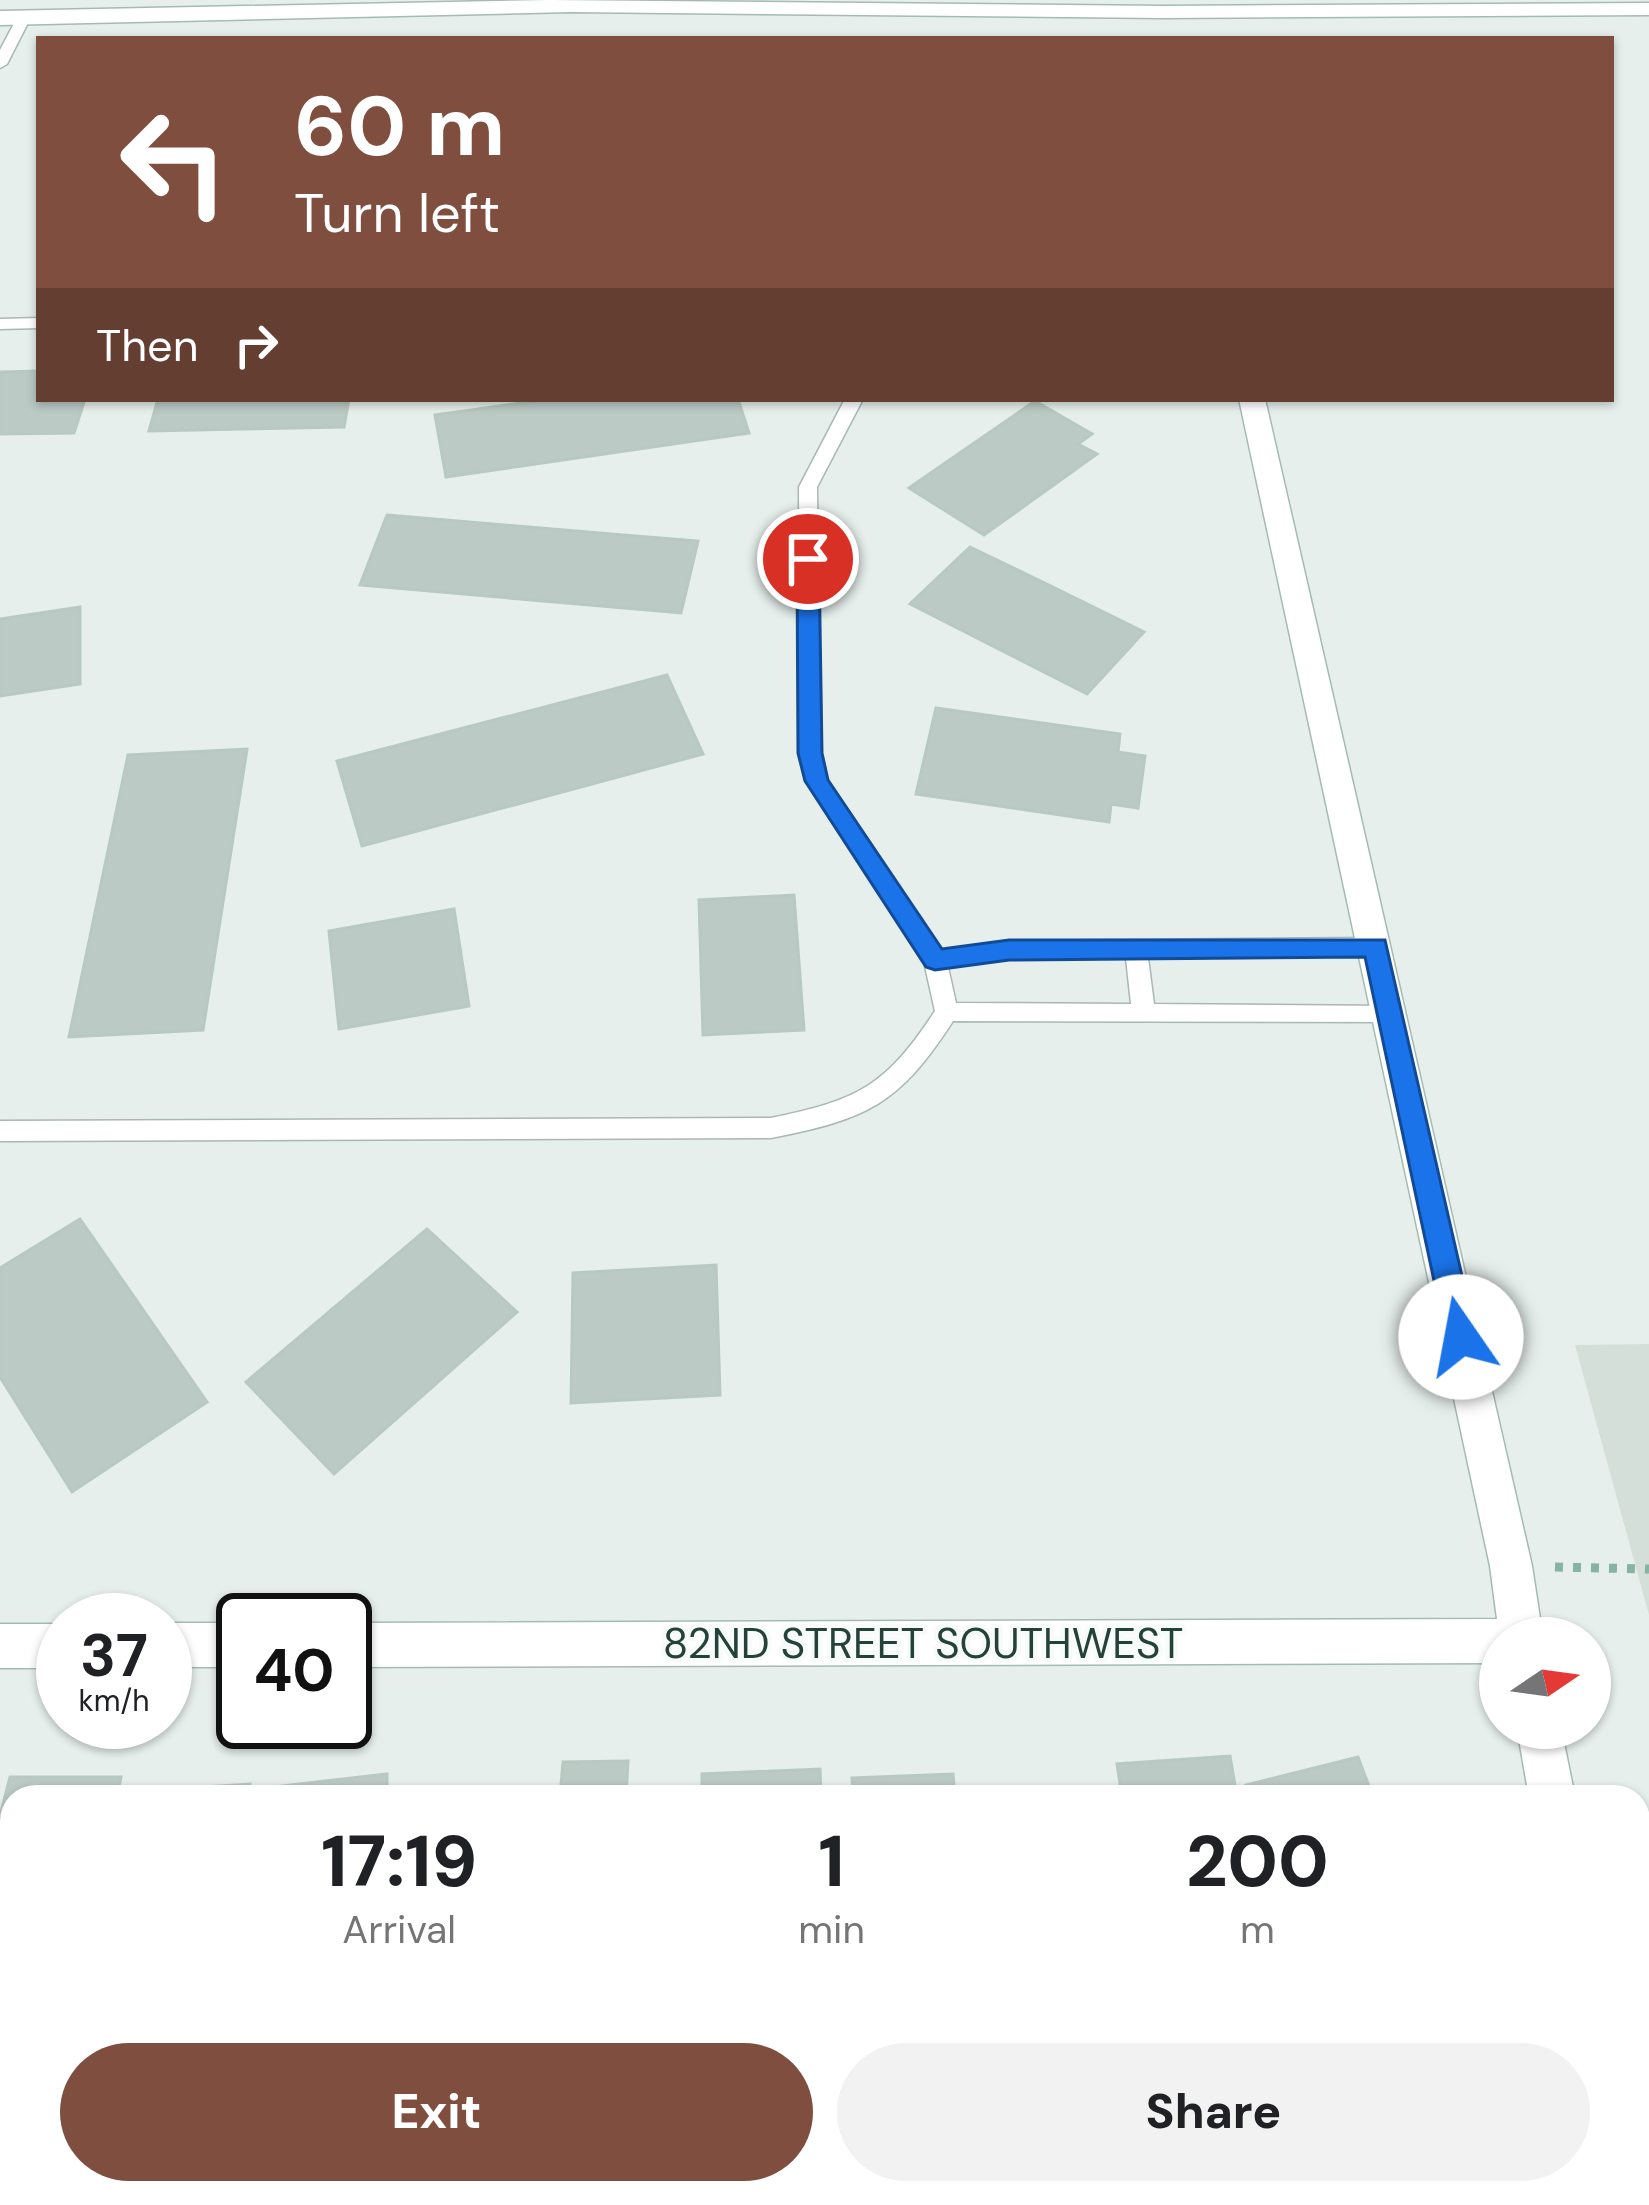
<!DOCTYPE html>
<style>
:root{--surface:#fff;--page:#f2f2f2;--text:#202124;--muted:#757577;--accent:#7f4e3f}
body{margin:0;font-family:"DM Sans",sans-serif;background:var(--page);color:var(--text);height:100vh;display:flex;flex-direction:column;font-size:45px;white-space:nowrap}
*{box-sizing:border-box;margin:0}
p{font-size:39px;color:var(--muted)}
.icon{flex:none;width:66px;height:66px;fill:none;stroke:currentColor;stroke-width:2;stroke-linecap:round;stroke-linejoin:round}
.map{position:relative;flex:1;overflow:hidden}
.details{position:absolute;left:0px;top:1785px;width:1650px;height:420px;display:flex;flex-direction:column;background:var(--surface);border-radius:36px 36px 0 0;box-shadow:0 3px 9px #0004}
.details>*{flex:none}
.banner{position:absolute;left:36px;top:36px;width:1578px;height:366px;border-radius:0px;box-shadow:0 3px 9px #0004;background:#7f4e3f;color:#fff;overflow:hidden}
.needle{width:78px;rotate:77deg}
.fabs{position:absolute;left:1479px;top:1617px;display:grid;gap:24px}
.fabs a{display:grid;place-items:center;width:132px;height:132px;border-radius:50%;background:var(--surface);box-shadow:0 3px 9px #0004;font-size:60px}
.speed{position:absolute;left:36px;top:1593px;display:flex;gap:24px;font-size:60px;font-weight:700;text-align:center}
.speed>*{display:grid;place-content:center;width:156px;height:156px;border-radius:50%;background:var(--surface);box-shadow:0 3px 9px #0004;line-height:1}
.speed small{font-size:30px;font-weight:400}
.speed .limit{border:6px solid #111;border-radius:18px;background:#fff;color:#111}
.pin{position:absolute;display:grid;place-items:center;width:102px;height:102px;color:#fff;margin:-51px;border:6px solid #fff;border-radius:50%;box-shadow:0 3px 12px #0007}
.me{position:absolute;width:132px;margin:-66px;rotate:348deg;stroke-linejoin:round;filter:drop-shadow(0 0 9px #0008)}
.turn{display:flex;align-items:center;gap:42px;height:252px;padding:0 60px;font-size:54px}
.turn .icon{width:156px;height:156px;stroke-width:2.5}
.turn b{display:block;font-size:84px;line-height:102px}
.then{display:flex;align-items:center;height:114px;padding:0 60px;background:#0003;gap:24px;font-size:45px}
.eta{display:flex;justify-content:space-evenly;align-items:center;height:204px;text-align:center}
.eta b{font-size:72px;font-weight:800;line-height:84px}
.action{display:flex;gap:24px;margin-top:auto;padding:24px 60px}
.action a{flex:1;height:138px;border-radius:72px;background:var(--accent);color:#fff;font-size:48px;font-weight:800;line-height:138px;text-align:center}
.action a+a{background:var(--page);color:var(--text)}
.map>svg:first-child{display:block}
</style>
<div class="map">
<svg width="1649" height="2205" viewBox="0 0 1649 2205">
<rect width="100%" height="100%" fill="#e6efeb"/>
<path fill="#d4dfda" d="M 1649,1344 L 1649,1615 L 1575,1345 Z"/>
<path fill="#bbcac4" stroke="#b8c9c2" stroke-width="3" d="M 39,371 L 39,399 L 85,399 L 74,433 L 0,434 L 0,372 Z
M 158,399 L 349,399 L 344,427 L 149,431 Z
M 549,399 L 738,399 L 749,433 L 446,477 L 435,415 Z
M 1035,401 L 1092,434 L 1078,444 L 1097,454 L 984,535 L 909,488 Z
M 387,515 L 623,535 L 698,541 L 681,613 L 360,585 Z
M 970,547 L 1059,590 L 1144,632 L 1087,694 L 910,604 Z
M 80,607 L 80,684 L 0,696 L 0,619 Z
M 667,675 L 703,754 L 362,846 L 337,761 Z
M 936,708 L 1120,734 L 1118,752 L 1145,756 L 1138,808 L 1111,804 L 1109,822 L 916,794 Z
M 247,749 L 203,1030 L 69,1037 L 128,755 Z
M 794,895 L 804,1030 L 703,1035 L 699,900 Z
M 454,909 L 469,1006 L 339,1029 L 329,931 Z
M 80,1219 L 207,1402 L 72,1492 L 0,1377 L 0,1268 Z
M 427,1229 L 517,1312 L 334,1474 L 246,1382 Z
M 716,1265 L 720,1395 L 571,1403 L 573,1273 Z
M 1230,1756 L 1237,1797 L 1122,1797 L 1117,1764 Z
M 1358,1757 L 1373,1797 L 1250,1797 L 1246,1785 Z
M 628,1761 L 626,1797 L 677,1797 L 560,1797 L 563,1762 Z
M 820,1769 L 821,1797 L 702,1797 L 702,1774 Z
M 387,1774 L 387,1797 L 281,1797 L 281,1786 Z
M 953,1774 L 955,1797 L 853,1797 L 852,1778 Z
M 10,1777 L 121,1777 L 117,1797 L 12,1797 L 12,1941 L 0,1941 L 0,1816 Z
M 250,1784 L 249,1797 L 140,1797 L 141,1791 Z"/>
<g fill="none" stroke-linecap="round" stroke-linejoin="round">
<defs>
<path id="lane" d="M 19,14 L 31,17 L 7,64 L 0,68 L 0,50 Z
M 39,318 L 39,328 L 0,329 L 0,319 Z
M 845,399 L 863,399 L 817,487 L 820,753 L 827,780 L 941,950 L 1009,941 L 1376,938 L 1387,947 L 1376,956 L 1148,958 L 1154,1004 L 1391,1006 L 1399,1008 L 1403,1015 L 1399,1022 L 953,1021 C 899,1105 867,1119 771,1138 L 0,1141 L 0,1121 L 771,1118 C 858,1100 885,1087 935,1011 L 924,962 L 810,787 L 800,753 L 799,487 ZM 1126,958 L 1131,1004 L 956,1003 L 948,967 L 1009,959 Z"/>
<path id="street" d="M 0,2141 L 12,2141 L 12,2191 L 0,2191 Z
M 871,2193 L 935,2193 L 940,2205 L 876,2205 Z
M 977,2193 L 1034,2193 L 1029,2205 L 972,2205 Z"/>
<path id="secondary" d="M 549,0 L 1164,6 L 1649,3 L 1649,15 L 1164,18 L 571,12 L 0,25 L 0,11 Z
M 1239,399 L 1265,399 L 1532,1566 L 1543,1638 L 1500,1638 L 1500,1663 L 345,1667 L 345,1623 L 1497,1619 L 1490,1566 Z
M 165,1623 L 243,1623 L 243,1667 L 165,1667 Z
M 0,1624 L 63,1624 L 63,1668 L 0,1668 Z
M 1517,1728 L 1561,1728 L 1575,1797 L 1529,1797 Z
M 1638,2171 L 1649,2176 L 1649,2205 L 1608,2205 L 1606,2193 L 1638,2193 Z"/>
</defs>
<use href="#lane" stroke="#a8b8b2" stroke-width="3"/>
<use href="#street" stroke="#a8b8b2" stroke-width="3"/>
<use href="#secondary" stroke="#a4bbb3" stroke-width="3"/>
<path stroke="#86b3a5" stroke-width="9" stroke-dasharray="8 10" stroke-linecap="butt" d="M 1555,1567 L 1649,1569"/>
<use href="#lane" fill="#fff" fill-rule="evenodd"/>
<use href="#street" fill="#fff" fill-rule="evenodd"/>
<use href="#secondary" fill="#fff" fill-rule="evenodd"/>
</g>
<path fill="#1a73e8" stroke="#114b97" stroke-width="3" d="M 808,552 L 819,559 L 822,753 L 828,780 L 942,949 L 1009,940 L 1385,940 L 1476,1337 L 1471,1346 L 1461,1350 L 1451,1346 L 1446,1337 L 1365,957 L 1009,960 L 935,970 L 926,967 L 805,781 L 798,753 L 797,559 Z"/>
<g text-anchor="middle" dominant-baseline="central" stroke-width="9" stroke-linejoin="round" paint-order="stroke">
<g font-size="42" fill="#24423a" stroke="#f7fbf9">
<text x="923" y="1643">82ND STREET SOUTHWEST</text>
</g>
</g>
</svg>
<div class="fabs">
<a><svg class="needle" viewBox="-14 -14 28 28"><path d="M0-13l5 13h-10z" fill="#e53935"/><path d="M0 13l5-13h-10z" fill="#757577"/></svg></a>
</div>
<div class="speed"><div>37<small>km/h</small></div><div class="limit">40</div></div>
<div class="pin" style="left:808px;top:559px;background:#d93025"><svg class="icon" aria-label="arrive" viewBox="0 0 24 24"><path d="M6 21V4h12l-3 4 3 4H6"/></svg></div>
<svg class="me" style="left:1461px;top:1337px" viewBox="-20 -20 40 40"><circle r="19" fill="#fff"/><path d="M0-13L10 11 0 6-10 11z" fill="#1a73e8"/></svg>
<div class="banner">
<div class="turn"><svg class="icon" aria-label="left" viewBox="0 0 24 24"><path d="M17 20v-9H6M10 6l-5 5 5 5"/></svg><div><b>60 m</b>Turn left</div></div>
<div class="then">Then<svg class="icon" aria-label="right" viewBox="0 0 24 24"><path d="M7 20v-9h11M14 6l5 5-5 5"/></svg></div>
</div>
<section class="details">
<div class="eta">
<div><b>17:19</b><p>Arrival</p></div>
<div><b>1</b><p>min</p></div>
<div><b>200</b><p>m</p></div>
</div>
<div class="action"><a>Exit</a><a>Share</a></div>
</section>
</div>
